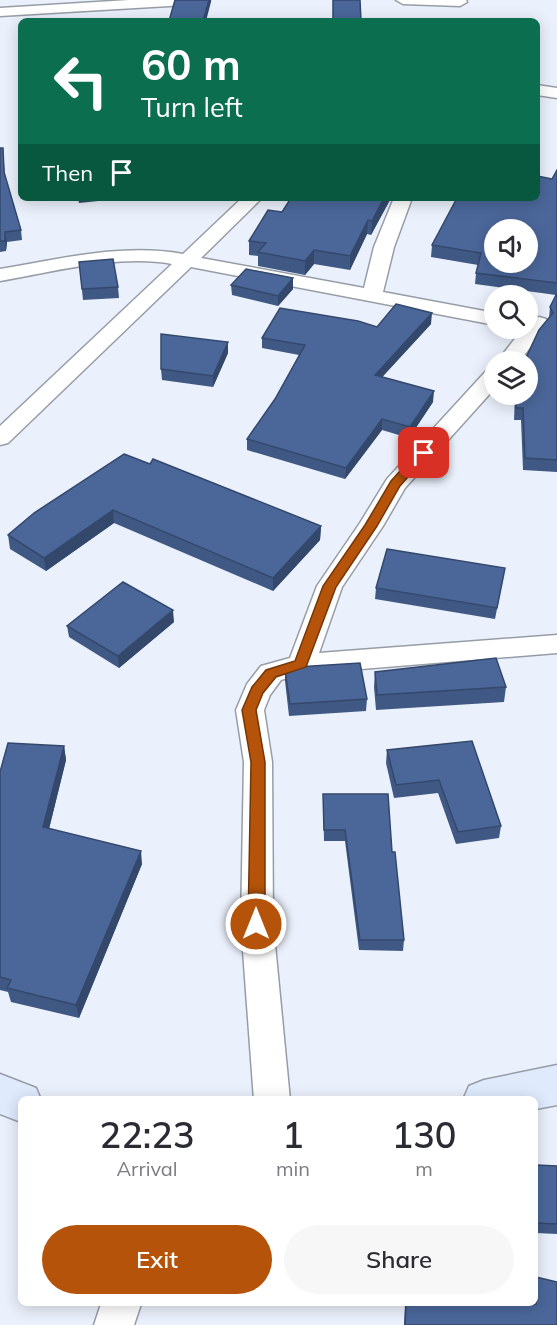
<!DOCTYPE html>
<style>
:root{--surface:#fff;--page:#f7f7f7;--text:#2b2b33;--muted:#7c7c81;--accent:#b45309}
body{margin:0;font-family:Mulish,sans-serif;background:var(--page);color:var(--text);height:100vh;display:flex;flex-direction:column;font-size:22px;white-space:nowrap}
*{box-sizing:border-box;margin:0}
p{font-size:20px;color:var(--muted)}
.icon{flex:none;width:33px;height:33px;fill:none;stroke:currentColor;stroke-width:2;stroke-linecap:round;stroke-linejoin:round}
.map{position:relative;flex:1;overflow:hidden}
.panel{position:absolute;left:18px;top:1096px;width:520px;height:210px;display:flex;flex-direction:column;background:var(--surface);border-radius:9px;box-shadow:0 3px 15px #0003}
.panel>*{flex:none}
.hud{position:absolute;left:18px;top:18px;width:522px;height:183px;border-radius:9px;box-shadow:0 3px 15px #0003;background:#0b6e4f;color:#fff;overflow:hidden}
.controls{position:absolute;left:484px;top:219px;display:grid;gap:12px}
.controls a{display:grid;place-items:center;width:54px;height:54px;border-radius:50%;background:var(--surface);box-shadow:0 3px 15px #0003;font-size:30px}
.pin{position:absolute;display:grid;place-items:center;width:51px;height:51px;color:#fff;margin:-26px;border-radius:12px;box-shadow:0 3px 9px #0006}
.me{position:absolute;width:66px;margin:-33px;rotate:0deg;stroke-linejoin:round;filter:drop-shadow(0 0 4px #0008)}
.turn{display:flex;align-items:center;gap:21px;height:126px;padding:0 24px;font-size:27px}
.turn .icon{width:78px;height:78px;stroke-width:2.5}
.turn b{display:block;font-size:42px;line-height:51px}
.then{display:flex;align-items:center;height:57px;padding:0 24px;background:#0003;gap:12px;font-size:22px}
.eta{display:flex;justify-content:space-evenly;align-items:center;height:102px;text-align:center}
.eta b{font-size:36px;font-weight:600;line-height:42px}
.button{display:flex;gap:12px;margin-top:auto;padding:12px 24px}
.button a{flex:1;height:69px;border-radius:36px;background:var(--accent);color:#fff;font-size:24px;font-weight:600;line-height:69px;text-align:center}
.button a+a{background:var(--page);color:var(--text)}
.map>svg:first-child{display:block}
</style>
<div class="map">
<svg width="557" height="1325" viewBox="0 0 557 1325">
<rect width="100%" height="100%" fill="#ebf1fc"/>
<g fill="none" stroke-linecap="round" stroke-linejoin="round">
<defs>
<path id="street" d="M 129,0 L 210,0 L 203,4 L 0,16 L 0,8 Z
M 396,0 L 466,0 L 467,2 L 460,6 L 403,4 Z
M 537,85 L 557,88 L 557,98 L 537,95 Z
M 242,198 L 262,198 L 201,258 L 364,288 L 374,247 L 394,198 L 412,198 L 394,247 L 383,292 L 495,313 L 495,325 L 191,267 L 8,443 L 0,445 L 0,426 L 172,264 C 119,254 53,272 0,281 L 0,269 C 60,259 122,243 183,254 Z
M 539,317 L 546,319 L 549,323 L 519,362 L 497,362 L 523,328 L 528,328 C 528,320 532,319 539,317 Z
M 495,369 L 495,388 L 405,488 L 383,526 L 342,587 L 319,653 L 557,635 L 557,653 L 301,674 L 281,680 L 270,695 L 264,710 L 272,762 L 273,924 L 290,1100 L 254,1100 L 241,924 L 244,762 L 236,710 L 247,684 L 261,666 L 290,658 L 317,586 L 360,523 L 387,479 L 487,370 Z
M 101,1304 L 141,1304 L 134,1325 L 94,1325 Z"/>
<path id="secondary" d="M 557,1065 L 557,1105 L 536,1109 L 536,1100 L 463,1100 L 469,1086 L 484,1080 Z
M 0,1074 L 36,1088 L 41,1100 L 21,1100 L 21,1122 L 0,1114 Z"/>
</defs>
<use href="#street" stroke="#979da7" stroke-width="3"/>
<use href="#secondary" stroke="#979da7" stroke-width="3"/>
<use href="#street" fill="#fff" fill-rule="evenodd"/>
<use href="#secondary" fill="#dfeafd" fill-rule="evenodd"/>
</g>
<path fill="#405984" d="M 0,148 L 3,148 L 5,177 L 21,230 L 22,240 L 7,242 L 6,251 L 0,252 Z
M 557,170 L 557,472 L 523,470 L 521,420 L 514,420 L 515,394 L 528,394 L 549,318 L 550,307 L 556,295 L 475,284 L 476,273 L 478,265 L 431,257 L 432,245 L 456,201 L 441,198 L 537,198 L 552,179 Z
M 391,198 L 371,235 L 367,234 L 350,270 L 314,264 L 305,275 L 258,266 L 258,256 L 249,255 L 249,241 L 282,212 Z
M 79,262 L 118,287 L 119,298 L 83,300 Z
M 231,285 L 293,289 L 278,306 L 232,295 Z
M 431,324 L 382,377 L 433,402 L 409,438 L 382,430 L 345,479 L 247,450 L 247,439 L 275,399 L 299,355 L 262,348 L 262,338 L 377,327 Z
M 228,353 L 213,387 L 162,380 L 161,369 Z
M 150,464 L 321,526 L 320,540 L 273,591 L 114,523 L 46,571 L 10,549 L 8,535 Z
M 503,579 L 495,619 L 375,599 L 376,588 Z
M 174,622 L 119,668 L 69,637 L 67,626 Z
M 285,670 L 367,699 L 366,711 L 289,716 L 285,681 Z
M 375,672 L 506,687 L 504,702 L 376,710 L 374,687 Z
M 472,741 L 501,826 L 499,838 L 456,844 L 438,793 L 394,798 L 386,763 L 387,750 Z
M 64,746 L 66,760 L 49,829 L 142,864 L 79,1018 L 11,1002 L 8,992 L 0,990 L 0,772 Z
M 323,794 L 392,852 L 404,940 L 403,951 L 359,950 L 345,841 L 324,841 Z
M 536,1165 L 557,1171 L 557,1234 L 536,1233 Z
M 405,1304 L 536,1304 L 557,1325 L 404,1325 Z"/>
<path fill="#34486c" d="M 209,0 L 211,0 L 211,2 L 206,21 L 203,21 Z
M 78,198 L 108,198 L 108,200 L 79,203 Z
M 384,198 L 391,198 L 371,235 L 372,221 Z
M 368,220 L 367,234 L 350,270 L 350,256 Z
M 5,232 L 7,242 L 6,251 L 5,241 Z
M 314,250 L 314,264 L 305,275 L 305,261 Z
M 293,278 L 293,289 L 278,306 L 278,296 Z
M 432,313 L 431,324 L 374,386 L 375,375 Z
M 228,342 L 228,353 L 213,387 L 213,376 Z
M 434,391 L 433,402 L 409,438 L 410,427 Z
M 382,419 L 382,430 L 345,479 L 346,468 Z
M 113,510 L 114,523 L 46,571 L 44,558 Z
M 321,526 L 320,540 L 273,591 L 273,578 Z
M 173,610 L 174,622 L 119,668 L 118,656 Z
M 64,746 L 66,760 L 46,841 L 43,827 Z
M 141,851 L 142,864 L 79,1018 L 76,1005 Z"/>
<path fill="#4b679a" stroke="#34486c" stroke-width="1.5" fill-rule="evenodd" d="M 175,0 L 209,0 L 203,21 L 169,21 Z
M 333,0 L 360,0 L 361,21 L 333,21 Z
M 0,148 L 3,148 L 4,172 L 21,230 L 5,232 L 5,241 L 0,241 Z
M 557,170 L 557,283 L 476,273 L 481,253 L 432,245 L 457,198 L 537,198 L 537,176 L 552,179 ZM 495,230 L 528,230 L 528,262 L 495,262 Z
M 291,198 L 384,198 L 372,221 L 368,220 L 350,256 L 314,250 L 305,261 L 258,252 L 266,243 L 249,241 L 268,210 L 282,212 Z
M 113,259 L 118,287 L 82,289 L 79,262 Z
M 246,269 L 293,278 L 278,296 L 231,285 Z
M 557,293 L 557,460 L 525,458 L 523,408 L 516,408 L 516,394 L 528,394 L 528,362 L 524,362 L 539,330 L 553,313 L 550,307 Z
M 396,304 L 432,313 L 375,375 L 434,391 L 410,427 L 382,419 L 346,468 L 247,439 L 275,399 L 305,345 L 262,338 L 280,308 L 358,321 L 377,327 Z
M 161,334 L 228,342 L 213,376 L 161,369 Z
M 124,454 L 150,464 L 153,459 L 321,526 L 273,578 L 113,510 L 44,558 L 8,535 L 34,513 Z
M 387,549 L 505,568 L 497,608 L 376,588 Z
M 123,582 L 173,610 L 118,656 L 67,626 Z
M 496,658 L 506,687 L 377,695 L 375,672 Z
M 360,663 L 367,699 L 290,704 L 285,670 L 296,667 Z
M 472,741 L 501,826 L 458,832 L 439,780 L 396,785 L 387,750 Z
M 8,743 L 64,746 L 43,827 L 141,851 L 76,1005 L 7,988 L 11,980 L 0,977 L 0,772 Z
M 323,794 L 388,794 L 392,852 L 395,852 L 404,940 L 360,940 L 345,830 L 324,830 Z
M 536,1165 L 557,1166 L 557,1224 L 536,1223 Z
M 536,1277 L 557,1282 L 557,1325 L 405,1325 L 406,1304 L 536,1304 Z"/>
<path fill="#b45309" stroke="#753606" stroke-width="1.5" d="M 424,449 L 429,453 L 400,486 L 377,526 L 336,587 L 306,667 L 276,677 L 263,693 L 256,710 L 265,762 L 265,924 L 262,929 L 256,931 L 251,929 L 248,924 L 251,762 L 242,710 L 252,687 L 266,670 L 295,661 L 323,586 L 365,525 L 391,481 L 419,450 Z"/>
</svg>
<div class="controls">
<a><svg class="icon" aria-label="sound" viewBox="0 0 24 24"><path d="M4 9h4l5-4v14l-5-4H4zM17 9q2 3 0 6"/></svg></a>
<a><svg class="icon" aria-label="search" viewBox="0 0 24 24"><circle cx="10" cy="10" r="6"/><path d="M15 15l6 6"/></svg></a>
<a><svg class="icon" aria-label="layers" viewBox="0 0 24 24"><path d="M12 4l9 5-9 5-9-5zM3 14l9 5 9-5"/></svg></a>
</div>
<div class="pin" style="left:424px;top:453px;background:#d93025"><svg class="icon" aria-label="arrive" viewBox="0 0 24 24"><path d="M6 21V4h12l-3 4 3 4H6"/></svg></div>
<svg class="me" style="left:256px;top:924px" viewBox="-20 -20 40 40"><circle r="17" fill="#b45309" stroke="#fff" stroke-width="3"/><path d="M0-11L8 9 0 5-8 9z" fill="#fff"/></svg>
<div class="hud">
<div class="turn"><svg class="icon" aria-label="left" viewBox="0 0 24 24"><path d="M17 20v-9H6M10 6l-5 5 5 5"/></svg><div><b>60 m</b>Turn left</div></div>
<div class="then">Then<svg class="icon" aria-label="arrive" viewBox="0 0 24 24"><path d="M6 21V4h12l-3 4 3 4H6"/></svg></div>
</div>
<section class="panel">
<div class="eta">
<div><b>22:23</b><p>Arrival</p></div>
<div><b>1</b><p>min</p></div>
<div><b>130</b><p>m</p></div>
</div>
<div class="button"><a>Exit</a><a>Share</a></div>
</section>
</div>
